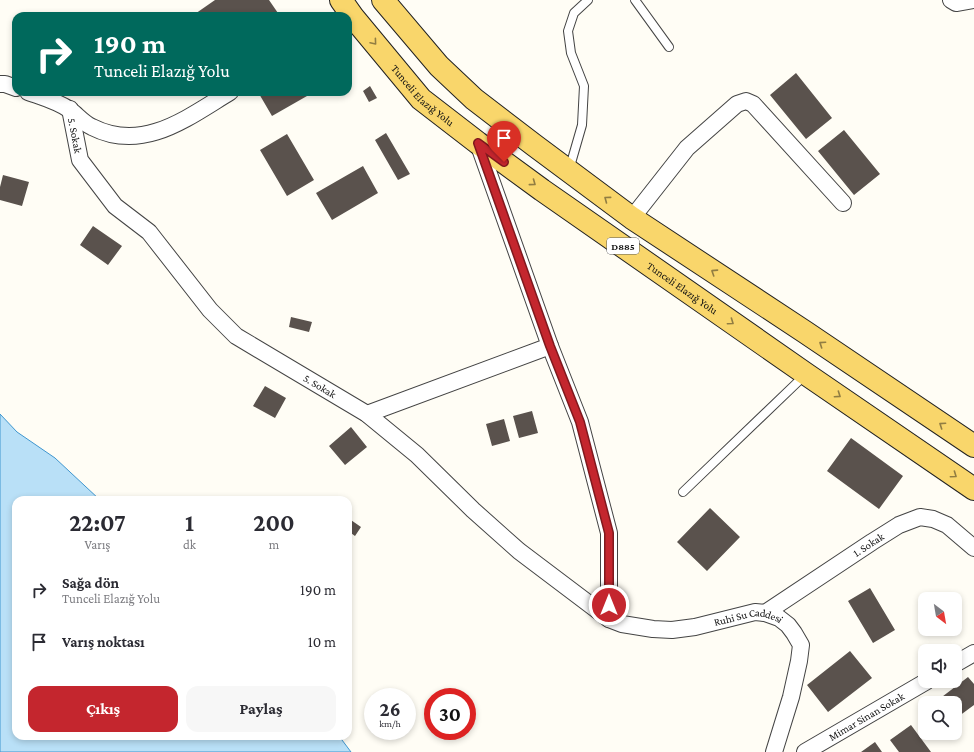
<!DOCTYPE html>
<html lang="tr">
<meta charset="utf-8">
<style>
:root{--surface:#fff;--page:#f7f7f7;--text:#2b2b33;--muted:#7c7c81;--accent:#c4262e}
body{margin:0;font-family:"Crimson Pro",serif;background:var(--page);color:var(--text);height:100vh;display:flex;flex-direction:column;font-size:15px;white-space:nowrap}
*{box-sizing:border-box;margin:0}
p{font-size:13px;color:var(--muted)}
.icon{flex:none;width:22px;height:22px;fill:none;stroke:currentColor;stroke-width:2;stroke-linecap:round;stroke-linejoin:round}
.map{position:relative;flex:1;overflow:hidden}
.drawer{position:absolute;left:12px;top:496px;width:340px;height:244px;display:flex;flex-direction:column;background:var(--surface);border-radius:12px;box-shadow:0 2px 6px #0003}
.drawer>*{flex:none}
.banner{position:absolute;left:12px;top:12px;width:340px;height:84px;border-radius:12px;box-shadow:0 2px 6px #0003;background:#00695c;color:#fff;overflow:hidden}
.needle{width:26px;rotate:149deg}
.fabs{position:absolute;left:918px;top:592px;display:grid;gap:8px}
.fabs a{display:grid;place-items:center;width:44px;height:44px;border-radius:8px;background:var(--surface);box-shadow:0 2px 6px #0003;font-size:20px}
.speed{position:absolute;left:364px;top:688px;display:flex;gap:8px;font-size:20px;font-weight:700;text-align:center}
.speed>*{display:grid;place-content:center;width:52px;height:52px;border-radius:50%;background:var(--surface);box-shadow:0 2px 6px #0003;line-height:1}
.speed small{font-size:10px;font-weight:400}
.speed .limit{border:6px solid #d22;background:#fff;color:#111}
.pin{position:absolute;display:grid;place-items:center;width:34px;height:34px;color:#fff;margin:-41px -17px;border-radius:50% 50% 50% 0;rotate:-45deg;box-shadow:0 0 4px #0007}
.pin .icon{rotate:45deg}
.me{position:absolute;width:44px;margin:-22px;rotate:0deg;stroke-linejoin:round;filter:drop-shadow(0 0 3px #0008)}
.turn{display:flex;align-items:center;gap:14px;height:84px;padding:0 16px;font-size:18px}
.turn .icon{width:52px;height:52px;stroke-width:2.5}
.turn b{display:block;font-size:28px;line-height:34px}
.eta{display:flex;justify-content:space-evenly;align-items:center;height:68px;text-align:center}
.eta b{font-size:24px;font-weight:700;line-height:28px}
.action{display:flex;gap:8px;margin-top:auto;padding:8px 16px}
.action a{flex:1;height:46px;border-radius:12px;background:var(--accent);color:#fff;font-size:16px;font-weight:700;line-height:46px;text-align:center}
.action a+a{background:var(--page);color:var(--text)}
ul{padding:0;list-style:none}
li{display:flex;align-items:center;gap:12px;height:52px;padding:0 16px}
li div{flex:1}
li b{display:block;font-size:15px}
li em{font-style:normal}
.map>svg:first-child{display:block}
</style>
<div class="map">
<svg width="974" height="752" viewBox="0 0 974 752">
<rect width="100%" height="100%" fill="#fffdf5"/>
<path fill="#b9e0f7" stroke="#3f96cf" d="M 0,414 L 17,432 L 55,458 L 100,500 L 16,500 L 16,736 L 339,736 L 351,752 L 0,752 Z"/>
<path fill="#5a524d" d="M 215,0 L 269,0 L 280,16 L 192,16 Z
M 796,73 L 832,118 L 806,139 L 770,95 Z
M 370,86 L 377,98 L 369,102 L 363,91 Z
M 258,92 L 314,92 L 272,116 Z
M 844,130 L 880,174 L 854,195 L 818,151 Z
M 386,133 L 410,174 L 398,180 L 375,140 Z
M 287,134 L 314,180 L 287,196 L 260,150 Z
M 363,166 L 378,193 L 332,220 L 316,193 Z
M 3,175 L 29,182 L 22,206 L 0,200 L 0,187 Z
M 93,226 L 122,246 L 108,265 L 80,245 Z
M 291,317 L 312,322 L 309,332 L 289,327 Z
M 265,386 L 286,398 L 275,418 L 253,406 Z
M 532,411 L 538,433 L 519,438 L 513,416 Z
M 504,419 L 510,441 L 492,446 L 486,424 Z
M 351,427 L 367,447 L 345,465 L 329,446 Z
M 851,438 L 903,476 L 879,509 L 827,471 Z
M 710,508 L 740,537 L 707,571 L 677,542 Z
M 348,518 L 361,527 L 355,536 L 348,531 Z
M 870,588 L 895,630 L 873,643 L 848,601 Z
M 850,651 L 872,678 L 828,712 L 807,685 Z
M 968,677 L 974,684 L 974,705 L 955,719 L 955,703 L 934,703 Z
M 911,725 L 931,752 L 899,752 L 890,740 Z
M 875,742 L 882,752 L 861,752 Z"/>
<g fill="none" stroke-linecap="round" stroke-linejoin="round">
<defs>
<path id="lane" d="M 635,0 L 669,47
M 569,170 L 582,125 L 584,86 L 571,53 L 568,31 L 574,13 L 588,0
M 683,492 L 806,374"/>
<g id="street">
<path d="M 951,0 L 956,3 L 974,0"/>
<path d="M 0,84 L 5,84 L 16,88"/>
<path d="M 28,92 C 42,97 57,101 70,110 C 77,115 83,123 92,127 C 143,153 187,118 230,92"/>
<path id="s1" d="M 70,109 L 80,160 L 115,206 L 149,232 L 210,310 L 236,336 L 367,414 L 417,455 L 473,510 L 519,551 L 609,619 L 622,624 L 653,629 L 672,630 L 695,627 L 755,612 L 765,613 L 779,618 L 788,625 L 794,633 L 801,645 L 799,661 L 791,697 L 774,752"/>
<path d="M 478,143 L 550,346 L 580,422 L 609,533 L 609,619"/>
<path d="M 632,218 L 687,148 L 737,104 L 746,101 L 753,104 L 843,203"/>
<path d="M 367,414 L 550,346"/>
<path id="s2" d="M 765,613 L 872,542 L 899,525 L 920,517 L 933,519 L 947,525 L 974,548"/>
<path d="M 955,664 L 974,653"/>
<path id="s3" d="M 805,752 L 927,681"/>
</g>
<g id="primary">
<path id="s4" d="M 341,0 L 353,17 L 421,99 L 478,143 L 542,190 L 806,374 L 974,489"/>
<path d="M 383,0 L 439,66 L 474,99 L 534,145 L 632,218 L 805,332 L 974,446"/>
</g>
</defs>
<use href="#lane" stroke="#444" stroke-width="10"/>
<use href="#street" stroke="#444" stroke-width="18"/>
<use href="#primary" stroke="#222" stroke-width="24"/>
<use href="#lane" stroke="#fff" stroke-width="8"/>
<use href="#street" stroke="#fff" stroke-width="16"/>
<use href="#primary" stroke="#f9d66b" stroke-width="22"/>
</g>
<defs><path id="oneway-chevron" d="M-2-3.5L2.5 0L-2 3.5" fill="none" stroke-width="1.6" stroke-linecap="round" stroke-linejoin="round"/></defs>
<g stroke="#917d42">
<use href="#oneway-chevron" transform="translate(374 42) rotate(50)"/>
<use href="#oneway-chevron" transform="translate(533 183) rotate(36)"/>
<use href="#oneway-chevron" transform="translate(607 199) rotate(-143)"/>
<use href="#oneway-chevron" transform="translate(714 272) rotate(-147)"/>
<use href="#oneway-chevron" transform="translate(731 322) rotate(35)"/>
<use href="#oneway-chevron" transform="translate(822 344) rotate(-146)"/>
<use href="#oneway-chevron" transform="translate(838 395) rotate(34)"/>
<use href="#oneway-chevron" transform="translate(942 425) rotate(-146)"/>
<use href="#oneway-chevron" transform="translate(954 475) rotate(35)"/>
</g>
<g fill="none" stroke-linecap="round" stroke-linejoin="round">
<defs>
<path id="route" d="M 504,162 L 478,143 L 550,346 L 580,422 L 609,533 L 609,605"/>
</defs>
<use href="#route" stroke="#7f191e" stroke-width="10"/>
<use href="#route" stroke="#c4262e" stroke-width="7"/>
</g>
<g text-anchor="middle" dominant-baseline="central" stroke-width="4" stroke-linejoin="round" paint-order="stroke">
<rect fill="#fff" stroke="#585858" stroke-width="1" x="607" y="238" width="32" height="16" rx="3"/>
<g font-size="10" font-weight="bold" fill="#111">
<text x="623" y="246">D885</text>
</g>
<g font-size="11" fill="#111" stroke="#fff">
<text stroke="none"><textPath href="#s4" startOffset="126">Tunceli Elazığ Yolu</textPath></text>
<text stroke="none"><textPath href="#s1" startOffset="27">5. Sokak</textPath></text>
<text stroke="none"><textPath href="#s4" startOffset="450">Tunceli Elazığ Yolu</textPath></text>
<text stroke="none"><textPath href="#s1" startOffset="386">5. Sokak</textPath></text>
<text stroke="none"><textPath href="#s2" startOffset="124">1. Sokak</textPath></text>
<text stroke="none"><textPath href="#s1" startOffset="901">Ruhi Su Caddesi</textPath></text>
<text stroke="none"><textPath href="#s3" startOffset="71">Mimar Sinan Sokak</textPath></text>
</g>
</g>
</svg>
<div class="fabs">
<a><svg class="needle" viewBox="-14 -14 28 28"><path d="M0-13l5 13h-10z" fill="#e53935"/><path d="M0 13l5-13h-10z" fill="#7c7c81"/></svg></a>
<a><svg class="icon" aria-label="sound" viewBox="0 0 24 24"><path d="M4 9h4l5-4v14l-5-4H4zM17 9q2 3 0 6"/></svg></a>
<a><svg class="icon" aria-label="search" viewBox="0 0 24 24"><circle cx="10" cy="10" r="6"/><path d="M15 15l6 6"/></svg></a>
</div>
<div class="speed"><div>26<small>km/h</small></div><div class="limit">30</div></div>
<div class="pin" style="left:504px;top:162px;background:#d93025"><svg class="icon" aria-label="arrive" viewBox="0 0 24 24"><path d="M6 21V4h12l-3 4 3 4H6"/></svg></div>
<svg class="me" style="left:609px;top:605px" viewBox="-20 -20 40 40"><circle r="17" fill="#c4262e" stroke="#fff" stroke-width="3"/><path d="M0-11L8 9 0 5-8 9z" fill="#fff"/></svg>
<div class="banner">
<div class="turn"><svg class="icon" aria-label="right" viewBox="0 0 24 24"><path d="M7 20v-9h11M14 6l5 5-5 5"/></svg><div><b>190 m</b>Tunceli Elazığ Yolu</div></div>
</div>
<section class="drawer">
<div class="eta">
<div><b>22:07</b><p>Varış</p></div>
<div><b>1</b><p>dk</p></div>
<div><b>200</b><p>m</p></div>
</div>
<ul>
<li><svg class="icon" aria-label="right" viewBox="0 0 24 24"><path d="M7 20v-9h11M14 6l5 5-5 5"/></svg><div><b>Sağa dön</b><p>Tunceli Elazığ Yolu</p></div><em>190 m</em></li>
<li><svg class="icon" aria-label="arrive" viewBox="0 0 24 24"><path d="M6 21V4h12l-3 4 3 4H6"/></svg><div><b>Varış noktası</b></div><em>10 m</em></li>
</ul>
<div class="action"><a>Çıkış</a><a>Paylaş</a></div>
</section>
</div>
